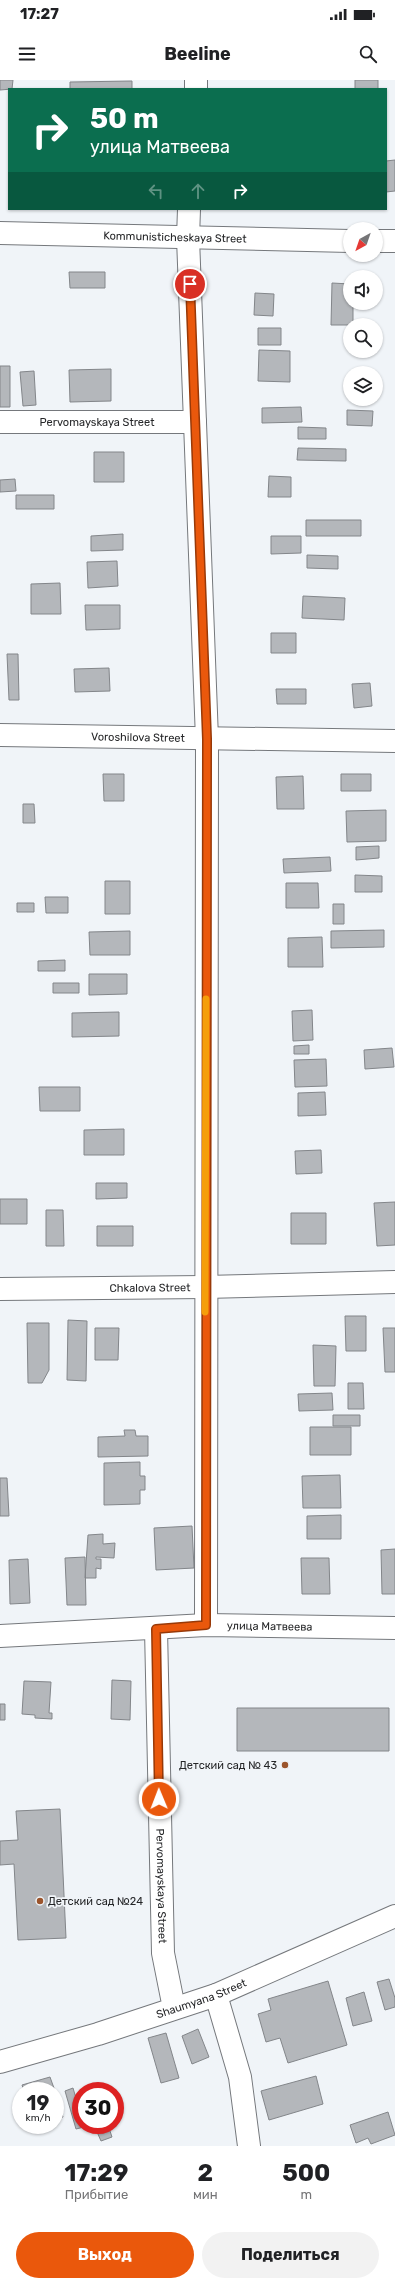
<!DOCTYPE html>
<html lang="ru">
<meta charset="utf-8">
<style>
:root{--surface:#fff;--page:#f2f2f2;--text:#202124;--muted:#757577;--accent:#ea580c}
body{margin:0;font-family:Rubik,sans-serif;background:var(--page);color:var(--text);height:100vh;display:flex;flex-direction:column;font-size:15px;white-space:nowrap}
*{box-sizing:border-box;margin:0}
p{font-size:13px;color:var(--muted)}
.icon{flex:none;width:22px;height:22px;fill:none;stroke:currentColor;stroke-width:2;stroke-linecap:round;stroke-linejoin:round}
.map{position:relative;height:2066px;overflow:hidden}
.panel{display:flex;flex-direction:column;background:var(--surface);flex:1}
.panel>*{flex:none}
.top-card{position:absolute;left:8px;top:8px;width:379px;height:122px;border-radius:0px;box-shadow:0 1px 3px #0004;background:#0b6e4f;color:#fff;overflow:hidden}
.needle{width:26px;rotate:220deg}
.controls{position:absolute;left:343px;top:142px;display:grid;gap:8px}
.controls a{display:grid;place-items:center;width:40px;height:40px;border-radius:50%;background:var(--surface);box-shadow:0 1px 3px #0004;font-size:20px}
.speed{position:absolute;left:12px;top:2002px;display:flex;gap:8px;font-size:20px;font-weight:700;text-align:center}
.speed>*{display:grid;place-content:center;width:52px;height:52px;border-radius:50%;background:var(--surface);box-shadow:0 1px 3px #0004;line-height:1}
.speed small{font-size:10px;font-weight:400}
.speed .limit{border:6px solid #d22;background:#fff;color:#111}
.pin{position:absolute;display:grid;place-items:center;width:34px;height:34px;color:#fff;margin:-17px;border:2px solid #fff;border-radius:50%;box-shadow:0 1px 4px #0007}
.me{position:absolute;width:44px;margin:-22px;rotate:359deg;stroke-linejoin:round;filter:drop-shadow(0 0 3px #0008)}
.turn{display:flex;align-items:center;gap:14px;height:84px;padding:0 16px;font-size:18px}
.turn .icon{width:52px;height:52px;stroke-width:2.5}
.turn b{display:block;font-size:28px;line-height:34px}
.lanes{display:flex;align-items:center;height:38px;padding:0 16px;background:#0003;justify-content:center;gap:20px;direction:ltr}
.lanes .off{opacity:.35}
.eta{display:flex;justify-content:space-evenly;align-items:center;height:68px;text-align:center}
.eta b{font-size:24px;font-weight:700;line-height:28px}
.cta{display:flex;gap:8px;margin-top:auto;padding:8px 16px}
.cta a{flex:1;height:46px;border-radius:24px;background:var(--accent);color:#fff;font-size:16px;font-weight:700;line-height:46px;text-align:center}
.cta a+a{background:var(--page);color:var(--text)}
.status{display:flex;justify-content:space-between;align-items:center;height:28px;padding:0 20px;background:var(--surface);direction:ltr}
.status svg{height:11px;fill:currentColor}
header{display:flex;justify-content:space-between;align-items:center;height:52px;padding:0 16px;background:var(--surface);font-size:18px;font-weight:700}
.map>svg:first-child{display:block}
</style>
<div class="status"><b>17:27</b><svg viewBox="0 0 49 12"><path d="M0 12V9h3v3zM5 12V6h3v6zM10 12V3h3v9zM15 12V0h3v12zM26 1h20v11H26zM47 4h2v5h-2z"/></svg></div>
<header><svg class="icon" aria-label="menu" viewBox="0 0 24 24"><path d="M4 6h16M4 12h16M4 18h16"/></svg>Beeline<svg class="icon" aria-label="search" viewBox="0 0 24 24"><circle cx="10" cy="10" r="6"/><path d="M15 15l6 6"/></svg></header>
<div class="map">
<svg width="395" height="2066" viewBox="0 0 395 2066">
<rect width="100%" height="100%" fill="#f0f4f8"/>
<path fill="#b4b7bb" stroke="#83868a" d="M 0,0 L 13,0 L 12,9 L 0,10 Z
M 355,0 L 378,0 L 378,9 L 355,9 Z
M 132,1 L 132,9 L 70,9 L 70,2 Z
M 395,80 L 395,111 L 386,112 L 386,81 Z
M 69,192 L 105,192 L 105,208 L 70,208 Z
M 332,203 L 350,204 L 350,223 L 353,223 L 353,245 L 331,245 Z
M 255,213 L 274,214 L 273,236 L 254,235 Z
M 258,248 L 281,248 L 281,265 L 258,265 Z
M 259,270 L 290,271 L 290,302 L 258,301 Z
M 0,286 L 10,286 L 10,327 L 0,327 Z
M 111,289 L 111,321 L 70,322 L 69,290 Z
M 34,291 L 36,325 L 23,326 L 20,292 Z
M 301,327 L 302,342 L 262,343 L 262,328 Z
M 347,330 L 373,331 L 372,346 L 347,345 Z
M 298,347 L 326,348 L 326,359 L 298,359 Z
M 298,368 L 346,369 L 346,381 L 297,380 Z
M 94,372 L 124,372 L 124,402 L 94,402 Z
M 269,396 L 291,397 L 291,417 L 268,417 Z
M 15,399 L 16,411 L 0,412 L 0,400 Z
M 16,415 L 54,415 L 54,429 L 16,429 Z
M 306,440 L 361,440 L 361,456 L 306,456 Z
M 123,454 L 123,470 L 91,471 L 91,456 Z
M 271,456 L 301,456 L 301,473 L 271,474 Z
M 307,475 L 338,476 L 338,489 L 307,488 Z
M 117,481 L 118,506 L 88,508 L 87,482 Z
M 60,503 L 61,534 L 31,534 L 31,504 Z
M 303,516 L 345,518 L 344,540 L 302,538 Z
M 85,525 L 120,525 L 120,549 L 86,550 Z
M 271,553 L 296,553 L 296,573 L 271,573 Z
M 7,574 L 18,574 L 19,620 L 9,620 Z
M 109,588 L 110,611 L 75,612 L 74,589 Z
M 370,603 L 372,626 L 354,628 L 352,604 Z
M 276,609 L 306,609 L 306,624 L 277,624 Z
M 103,694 L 124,694 L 124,721 L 104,721 Z
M 341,694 L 371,694 L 371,711 L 341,711 Z
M 303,696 L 304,729 L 277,729 L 276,697 Z
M 23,724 L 34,724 L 35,743 L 23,743 Z
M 386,730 L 386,761 L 347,762 L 346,731 Z
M 379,766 L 379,778 L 356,780 L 356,767 Z
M 330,777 L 331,791 L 284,793 L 283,779 Z
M 355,795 L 382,796 L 382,812 L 355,812 Z
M 105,801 L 130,801 L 130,834 L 105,834 Z
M 286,803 L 318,803 L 319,828 L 286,828 Z
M 45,817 L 68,817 L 68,833 L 46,833 Z
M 17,823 L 34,823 L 34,832 L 17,832 Z
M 333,824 L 344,824 L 344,844 L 333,844 Z
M 384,850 L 384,867 L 331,868 L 331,851 Z
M 130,851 L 130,875 L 90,875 L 89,852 Z
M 322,857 L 323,887 L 288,887 L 288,858 Z
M 65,880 L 65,891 L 38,891 L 38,881 Z
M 89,894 L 127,894 L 127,914 L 89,915 Z
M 53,903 L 79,903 L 79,913 L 53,913 Z
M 312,930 L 313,960 L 293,961 L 292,931 Z
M 119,932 L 119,956 L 72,957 L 72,933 Z
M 309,965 L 309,974 L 294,974 L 294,966 Z
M 392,968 L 394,987 L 365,989 L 364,970 Z
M 326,979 L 327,1006 L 295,1007 L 294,980 Z
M 39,1007 L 80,1007 L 80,1031 L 40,1031 Z
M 325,1012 L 326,1035 L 298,1036 L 298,1013 Z
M 124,1049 L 124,1075 L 84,1075 L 84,1050 Z
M 321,1070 L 322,1093 L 296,1094 L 295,1071 Z
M 96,1103 L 127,1103 L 127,1118 L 96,1119 Z
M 0,1119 L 27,1119 L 27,1144 L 0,1144 Z
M 395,1122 L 395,1165 L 377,1166 L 374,1123 Z
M 46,1130 L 63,1130 L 64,1166 L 46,1166 Z
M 291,1133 L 326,1133 L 326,1164 L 291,1164 Z
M 97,1146 L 133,1146 L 133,1166 L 97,1166 Z
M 345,1236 L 366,1236 L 366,1271 L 346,1271 Z
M 68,1240 L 87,1241 L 86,1301 L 67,1300 Z
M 27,1243 L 49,1243 L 49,1290 L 42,1303 L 28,1303 Z
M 95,1248 L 119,1248 L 118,1280 L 95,1280 Z
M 383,1248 L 395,1248 L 395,1292 L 385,1292 Z
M 313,1265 L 336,1266 L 335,1306 L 314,1306 Z
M 348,1303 L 363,1303 L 364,1329 L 348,1329 Z
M 332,1313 L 333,1330 L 299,1331 L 298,1314 Z
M 333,1335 L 360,1335 L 360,1346 L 333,1346 Z
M 310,1347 L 351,1347 L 351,1375 L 310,1375 Z
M 124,1350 L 135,1350 L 136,1356 L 148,1356 L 148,1376 L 98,1377 L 98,1357 L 125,1356 Z
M 140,1382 L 140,1396 L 145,1396 L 145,1410 L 140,1410 L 140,1424 L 104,1425 L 104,1383 Z
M 340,1395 L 341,1428 L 303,1428 L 302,1396 Z
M 0,1398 L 7,1398 L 9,1436 L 0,1436 Z
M 341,1435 L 341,1459 L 307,1459 L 307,1436 Z
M 192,1446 L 194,1488 L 156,1490 L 154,1448 Z
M 103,1454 L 103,1464 L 115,1463 L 114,1478 L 96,1477 L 96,1479 L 101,1479 L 101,1489 L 96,1488 L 96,1498 L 85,1498 L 88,1455 Z
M 395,1469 L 395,1514 L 382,1514 L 381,1470 Z
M 85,1477 L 86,1525 L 67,1525 L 65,1478 Z
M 301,1478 L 329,1478 L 330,1514 L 302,1514 Z
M 28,1479 L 30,1523 L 10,1524 L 9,1480 Z
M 112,1600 L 131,1601 L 130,1640 L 111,1639 Z
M 24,1601 L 51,1602 L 49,1633 L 52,1633 L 52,1639 L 35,1638 L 35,1635 L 22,1634 Z
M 0,1624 L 5,1624 L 5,1640 L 0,1640 Z
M 237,1628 L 389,1628 L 389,1671 L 237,1671 Z
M 60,1729 L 66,1858 L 18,1860 L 14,1784 L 0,1785 L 0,1761 L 18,1760 L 16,1731 Z
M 389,1899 L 395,1918 L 395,1927 L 385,1930 L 377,1902 Z
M 328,1901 L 347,1965 L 288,1983 L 280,1958 L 266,1962 L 258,1934 L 271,1930 L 268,1919 Z
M 364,1912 L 372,1941 L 353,1946 L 346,1918 Z
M 198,1949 L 209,1977 L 192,1984 L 182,1956 Z
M 166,1953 L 179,1998 L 161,2003 L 148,1958 Z
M 316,1996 L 323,2024 L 269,2040 L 261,2011 Z
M 50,1997 L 55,2011 L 24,2011 L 22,2005 Z
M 73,2008 L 81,2035 L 81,2045 L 84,2047 L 76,2049 L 65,2011 Z
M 55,2012 L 63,2037 L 55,2039 Z
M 388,2032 L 395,2055 L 371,2064 L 368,2058 L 356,2063 L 350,2045 Z
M 94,2045 L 108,2045 L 112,2057 L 101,2061 Z"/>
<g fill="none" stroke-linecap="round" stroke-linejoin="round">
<defs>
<g id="minor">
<path d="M 196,9 L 196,0"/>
<path d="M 189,129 L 188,158 L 207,659 L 206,1545"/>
<path id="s1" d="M 0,153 L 350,161"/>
<path d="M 376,161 L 395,161"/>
<path id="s2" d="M 0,342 L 195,342"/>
<path id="s3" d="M 0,655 L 395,661"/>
<path id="s4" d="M 0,1209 L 205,1207 L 395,1202"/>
<path id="s5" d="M 156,1549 L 163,1873 L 172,1918"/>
<path id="s6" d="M 0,1556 L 206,1545 L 395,1548"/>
<path d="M 216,1915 L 240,1997 L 249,2066"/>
</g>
<g id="major">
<path id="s7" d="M 0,1982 L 98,1954 L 216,1915 L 395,1836"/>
</g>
</defs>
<use href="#minor" stroke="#75787c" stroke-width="24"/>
<use href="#major" stroke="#75787c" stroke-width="24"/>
<use href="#minor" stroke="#fff" stroke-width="22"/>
<use href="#major" stroke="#fff" stroke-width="22"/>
</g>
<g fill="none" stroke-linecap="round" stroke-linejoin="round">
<defs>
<path id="route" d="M 159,1719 L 156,1549 L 206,1545 L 207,659 L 190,204"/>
</defs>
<use href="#route" stroke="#983908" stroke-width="10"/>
<use href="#route" stroke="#ea580c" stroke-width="7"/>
<path stroke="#f59e0b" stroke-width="7" d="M 205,1232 L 206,919"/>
</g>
<g fill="#9b542c" stroke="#f0f4f8" stroke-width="1.5">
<circle cx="285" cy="1685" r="4"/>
<circle cx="40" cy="1821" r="4"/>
</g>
<g text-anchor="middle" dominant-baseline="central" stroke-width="3.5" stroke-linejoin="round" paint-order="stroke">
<g font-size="11" fill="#252628" stroke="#f0f4f8">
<text stroke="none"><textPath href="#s1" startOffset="175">Kommunisticheskaya Street</textPath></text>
<text stroke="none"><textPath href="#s2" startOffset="97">Pervomayskaya Street</textPath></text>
<text stroke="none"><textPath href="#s3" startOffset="138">Voroshilova Street</textPath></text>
<text stroke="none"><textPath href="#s4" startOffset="150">Chkalova Street</textPath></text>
<text stroke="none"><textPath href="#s6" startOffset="270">улица Матвеева</textPath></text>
<text stroke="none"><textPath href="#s5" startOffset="257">Pervomayskaya Street</textPath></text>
<text stroke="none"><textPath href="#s7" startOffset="211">Shaumyana Street</textPath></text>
</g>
<g font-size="11" fill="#252628" stroke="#f0f4f8" text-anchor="end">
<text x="277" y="1685">Детский сад № 43</text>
<text x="48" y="1821" text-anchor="start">Детский сад №24</text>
</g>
</g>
</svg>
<div class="controls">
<a><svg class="needle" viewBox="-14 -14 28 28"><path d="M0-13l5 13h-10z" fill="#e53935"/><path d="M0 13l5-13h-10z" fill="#757577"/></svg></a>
<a><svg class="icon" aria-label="sound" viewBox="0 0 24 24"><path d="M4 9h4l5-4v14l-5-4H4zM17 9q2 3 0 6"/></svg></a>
<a><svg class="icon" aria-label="search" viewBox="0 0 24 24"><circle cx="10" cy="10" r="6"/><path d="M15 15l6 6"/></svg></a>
<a><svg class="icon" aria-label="layers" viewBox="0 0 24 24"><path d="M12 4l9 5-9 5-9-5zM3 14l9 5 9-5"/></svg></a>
</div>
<div class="speed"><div>19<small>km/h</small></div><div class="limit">30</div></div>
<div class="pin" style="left:190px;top:204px;background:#d93025"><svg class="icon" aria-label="arrive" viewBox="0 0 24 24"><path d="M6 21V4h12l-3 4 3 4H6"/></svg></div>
<svg class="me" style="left:159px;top:1719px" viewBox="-20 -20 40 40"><circle r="17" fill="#ea580c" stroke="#fff" stroke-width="3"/><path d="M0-11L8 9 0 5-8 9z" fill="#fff"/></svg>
<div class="top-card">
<div class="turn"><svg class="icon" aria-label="right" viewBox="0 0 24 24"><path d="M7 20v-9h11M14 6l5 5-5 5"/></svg><div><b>50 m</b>улица Матвеева</div></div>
<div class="lanes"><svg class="icon off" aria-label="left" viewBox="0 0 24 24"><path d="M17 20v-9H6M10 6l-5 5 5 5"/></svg><svg class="icon off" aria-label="ahead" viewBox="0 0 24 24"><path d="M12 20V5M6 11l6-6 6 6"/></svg><svg class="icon" aria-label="right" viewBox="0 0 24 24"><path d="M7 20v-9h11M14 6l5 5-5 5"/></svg></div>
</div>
</div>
<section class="panel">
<div class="eta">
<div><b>17:29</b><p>Прибытие</p></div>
<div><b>2</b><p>мин</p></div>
<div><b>500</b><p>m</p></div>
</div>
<div class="cta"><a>Выход</a><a>Поделиться</a></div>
</section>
